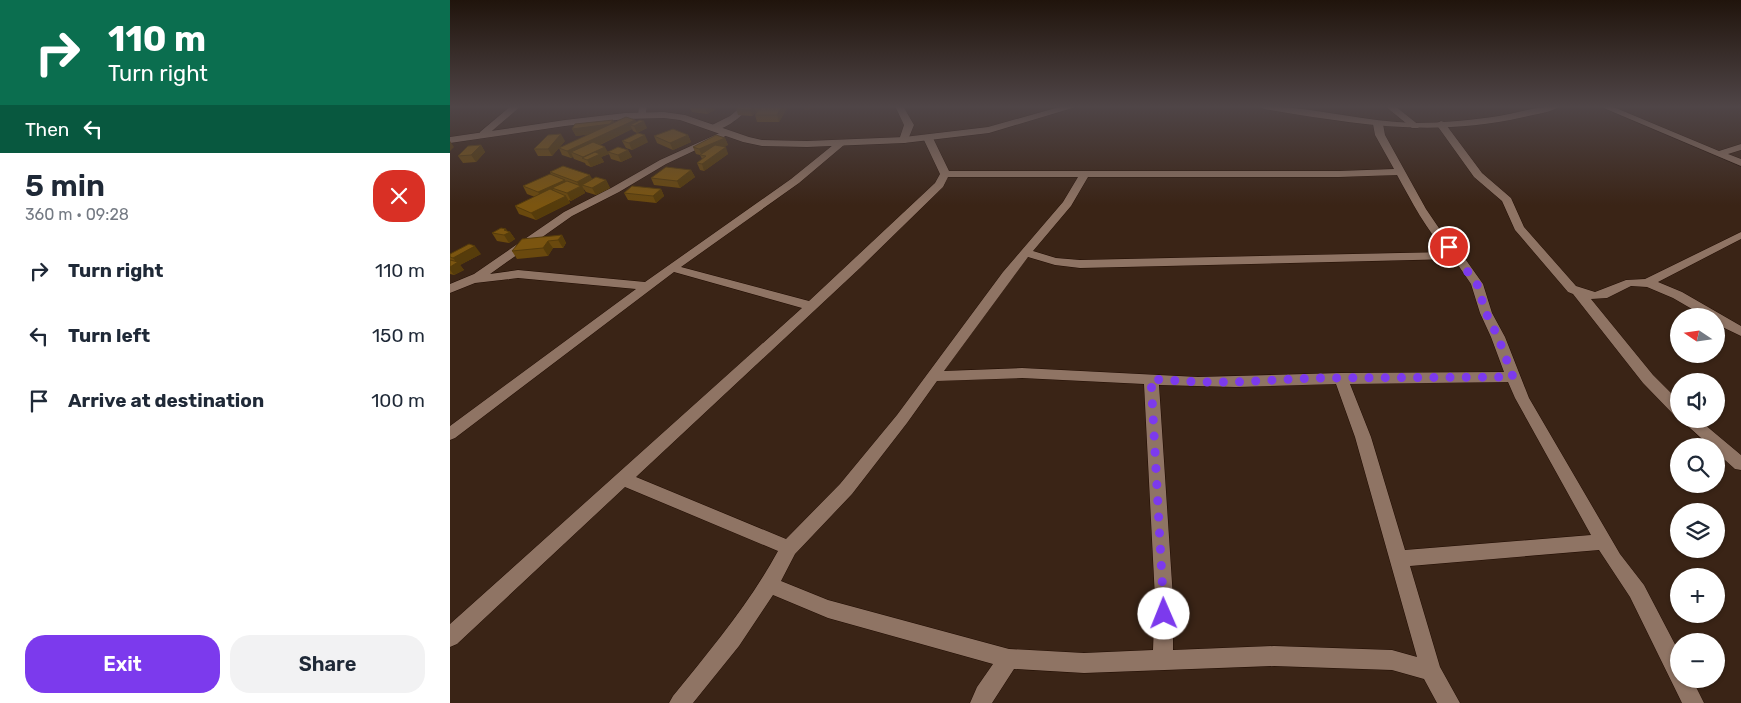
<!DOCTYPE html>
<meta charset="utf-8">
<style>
:root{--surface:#fff;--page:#f2f2f3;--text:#1f2937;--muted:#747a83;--accent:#7c3aed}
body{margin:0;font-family:Rubik,sans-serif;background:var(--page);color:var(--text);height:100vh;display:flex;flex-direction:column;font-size:19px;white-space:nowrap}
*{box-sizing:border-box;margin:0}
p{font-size:16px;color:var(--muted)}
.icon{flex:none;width:28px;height:28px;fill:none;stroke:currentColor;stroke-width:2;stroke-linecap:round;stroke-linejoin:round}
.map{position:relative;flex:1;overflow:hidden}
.drawer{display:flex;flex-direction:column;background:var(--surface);width:450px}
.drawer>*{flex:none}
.banner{background:#0b6e4f;color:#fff;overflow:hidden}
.needle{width:32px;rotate:283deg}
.controls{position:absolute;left:1220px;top:308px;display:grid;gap:10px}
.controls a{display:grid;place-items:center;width:55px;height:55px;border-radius:50%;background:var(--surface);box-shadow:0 1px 4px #0004;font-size:25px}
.pin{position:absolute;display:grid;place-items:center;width:42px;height:42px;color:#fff;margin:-21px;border:2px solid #fff;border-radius:50%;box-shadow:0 1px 5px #0007}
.me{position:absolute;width:55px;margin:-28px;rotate:359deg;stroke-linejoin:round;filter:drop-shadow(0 0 4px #0008)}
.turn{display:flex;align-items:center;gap:18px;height:105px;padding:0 25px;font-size:22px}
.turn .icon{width:65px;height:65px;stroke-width:2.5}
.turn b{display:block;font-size:35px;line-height:42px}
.then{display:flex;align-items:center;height:48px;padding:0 25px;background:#0003;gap:10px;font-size:19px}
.round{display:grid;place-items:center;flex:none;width:52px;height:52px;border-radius:20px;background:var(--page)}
.headline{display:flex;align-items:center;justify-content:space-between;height:85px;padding:0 25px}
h1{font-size:30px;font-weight:600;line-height:38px}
.button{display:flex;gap:10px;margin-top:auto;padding:10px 25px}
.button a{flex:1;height:58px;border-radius:20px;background:var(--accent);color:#fff;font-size:20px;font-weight:600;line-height:58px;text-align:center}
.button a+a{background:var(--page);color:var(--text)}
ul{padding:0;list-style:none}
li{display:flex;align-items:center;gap:15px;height:65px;padding:0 25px}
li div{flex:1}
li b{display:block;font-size:19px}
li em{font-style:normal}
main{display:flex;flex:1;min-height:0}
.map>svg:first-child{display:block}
</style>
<main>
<section class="drawer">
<div class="banner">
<div class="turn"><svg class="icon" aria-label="right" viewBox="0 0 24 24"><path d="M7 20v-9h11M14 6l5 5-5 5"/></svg><div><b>110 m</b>Turn right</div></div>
<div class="then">Then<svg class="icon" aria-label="left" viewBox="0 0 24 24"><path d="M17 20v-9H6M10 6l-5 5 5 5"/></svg></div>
</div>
<div class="headline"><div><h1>5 min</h1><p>360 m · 09:28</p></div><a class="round" style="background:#d93025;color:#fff"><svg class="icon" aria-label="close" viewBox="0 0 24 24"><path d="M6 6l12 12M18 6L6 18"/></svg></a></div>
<ul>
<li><svg class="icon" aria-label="right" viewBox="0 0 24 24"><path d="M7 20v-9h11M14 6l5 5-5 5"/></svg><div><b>Turn right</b></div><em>110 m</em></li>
<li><svg class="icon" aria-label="left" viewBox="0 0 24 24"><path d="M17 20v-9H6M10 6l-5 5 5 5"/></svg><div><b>Turn left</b></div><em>150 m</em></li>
<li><svg class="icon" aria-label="arrive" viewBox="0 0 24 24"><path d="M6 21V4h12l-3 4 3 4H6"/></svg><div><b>Arrive at destination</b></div><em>100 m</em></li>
</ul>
<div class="button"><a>Exit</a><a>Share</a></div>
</section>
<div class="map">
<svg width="1291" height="703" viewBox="0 0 1291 703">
<rect width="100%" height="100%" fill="#3a2416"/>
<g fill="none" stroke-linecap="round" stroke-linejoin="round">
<defs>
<path id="street" d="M 61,106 L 71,106 L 36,136 L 30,136 L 30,132 Z
M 189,106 L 197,106 L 195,118 L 189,118 L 188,116 Z
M 292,106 L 301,106 C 292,116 274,132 260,130 L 260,126 L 280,116 Z
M 445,106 L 453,106 L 464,125 L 457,142 L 454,143 L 449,140 L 454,125 Z
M 935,106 L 945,106 L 970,126 L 968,128 L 962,128 Z
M 1149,106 L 1161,106 L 1269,151 L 1291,144 L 1291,150 L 1278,154 L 1291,159 L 1291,166 Z
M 928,121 L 933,124 L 935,135 L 976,209 L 995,237 L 1011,253 L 1033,284 L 1042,313 L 1055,337 L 1079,398 L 1170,554 L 1194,585 L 1229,652 L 1229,679 L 1242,679 L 1254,703 L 1232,703 L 1180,597 L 1149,550 L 960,566 L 990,667 L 1010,703 L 987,703 L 974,679 L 942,670 L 824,666 L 634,673 L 564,669 L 542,703 L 520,703 L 527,687 L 543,664 L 378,618 L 323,595 L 289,646 L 243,703 L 219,703 L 223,696 C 261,649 299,604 328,551 L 175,487 L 7,644 L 0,647 L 0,624 L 352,308 L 224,272 L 5,438 L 0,440 L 0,426 L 186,289 L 68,278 L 25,283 L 0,293 L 0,284 L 24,274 L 114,212 L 161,188 L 210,160 L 274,131 L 280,131 L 282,133 L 216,164 L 169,192 L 122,216 L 40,274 L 68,270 L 195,282 L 341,179 L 388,141 L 394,141 L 394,145 L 349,183 L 231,267 L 359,301 L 485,183 L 490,174 L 473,138 L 475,136 L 481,136 L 483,138 L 499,171 L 889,171 L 944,169 L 925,135 L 923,124 ZM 947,175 C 962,202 976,230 997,252 L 630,260 L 606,258 L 583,251 L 621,206 L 638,177 L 889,177 ZM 498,177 L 628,177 L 613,202 L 553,272 L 447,415 L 390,484 L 336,539 L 186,477 L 410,268 L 493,187 ZM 578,257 L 605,265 L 630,268 L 1004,259 L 1021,284 L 1030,313 L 1041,337 L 1054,372 L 891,373 L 748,377 L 572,368 L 494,371 ZM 572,378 L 694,384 L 705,598 L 703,650 L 634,653 L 559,649 L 378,600 L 331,581 L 345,554 L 402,494 L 457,423 L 487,381 ZM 1058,382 L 1065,398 L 1141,535 L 955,550 L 921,437 L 900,384 ZM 886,384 L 905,437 L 967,657 L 942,650 L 824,646 L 723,650 L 723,598 L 709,385 L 786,387 Z
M 991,121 L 994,122 L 1032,173 L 1061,198 L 1074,227 L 1126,286 L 1145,292 L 1176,280 L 1195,279 L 1291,232 L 1291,239 L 1208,282 L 1232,292 L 1291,326 L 1291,336 L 1266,324 L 1266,316 L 1254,316 L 1223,298 L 1197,287 L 1181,286 L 1157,298 L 1141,299 L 1203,375 L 1229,401 L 1229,416 L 1224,415 L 1193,383 L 1123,294 L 1118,292 L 1065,230 L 1052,201 L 1024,177 L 986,124 Z
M 1230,419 L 1248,419 L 1291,455 L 1291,470 L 1285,469 L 1266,452 L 1266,446 L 1260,446 Z"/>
<path id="secondary" d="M 613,106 L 629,106 L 539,133 L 454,143 L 357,147 L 312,146 L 293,142 L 230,120 L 214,118 L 175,119 L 115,126 L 0,143 L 0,137 L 115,120 L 175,113 L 214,112 L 235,115 L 299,137 L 312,140 L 357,141 L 454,137 L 538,127 Z
M 809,106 C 862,106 913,122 965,123 C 993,123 1022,120 1049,116 C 1070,112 1089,106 1110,106 C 1101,113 1085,114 1074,117 C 980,138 906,124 814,109 Z"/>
</defs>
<use href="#street" stroke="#200c02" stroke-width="1"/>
<use href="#secondary" stroke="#200c02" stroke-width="1"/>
<use href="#street" fill="#8f7464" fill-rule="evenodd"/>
<use href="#secondary" fill="#8f7464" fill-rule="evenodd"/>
</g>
<path fill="#6a490e" d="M 239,106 L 263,106 L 265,110 L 257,114 L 242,112 Z
M 289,106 L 338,106 L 329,122 L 307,122 L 305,115 L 306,112 L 302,116 L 288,115 L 286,109 Z
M 163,120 L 164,123 L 185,120 L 186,122 L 197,128 L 187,133 L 183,131 L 182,129 L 150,145 L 158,152 L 178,150 L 182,157 L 171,162 L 161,159 L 159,154 L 151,157 L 154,162 L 141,167 L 136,165 L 135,163 L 124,159 L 123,157 L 121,158 L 112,155 L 109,148 L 140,134 L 126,136 L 122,129 Z
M 238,135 L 241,142 L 223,150 L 207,143 L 204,136 Z
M 275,138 L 278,145 L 274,146 L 278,154 L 254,171 L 250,170 L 247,163 L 252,159 L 250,155 L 246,154 L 243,147 Z
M 115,141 L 102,156 L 88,156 L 84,149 Z
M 172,141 L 198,142 L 182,150 L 176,148 Z
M 31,145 L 35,152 L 26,162 L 13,163 L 8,156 Z
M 241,170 L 245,177 L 230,188 L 204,185 L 201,178 Z
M 100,172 L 143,179 L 156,180 L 160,188 L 146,195 L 136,192 L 133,188 L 135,193 L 121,201 L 119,200 L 120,203 L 86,220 L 69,214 L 65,206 L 85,197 L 77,194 L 73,186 L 101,175 Z
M 211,189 L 214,196 L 206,203 L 178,200 L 174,193 Z
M 56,229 L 57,231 L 60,232 L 65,239 L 59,243 L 47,241 L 42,233 Z
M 112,235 L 116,243 L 113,248 L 103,248 L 98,256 L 67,259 L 62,251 Z
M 0,254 L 31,254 L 10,265 L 14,270 L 4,275 L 0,274 Z"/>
<path fill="#563c0b" d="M 257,106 L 263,106 L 265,110 L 257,114 L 255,107 Z
M 304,106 L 306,112 L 302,116 L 300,110 Z
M 332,106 L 338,106 L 329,122 L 327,115 Z
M 354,106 L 366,106 L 367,108 L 355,110 Z
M 163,120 L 166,126 L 185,120 L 187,124 L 194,121 L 197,128 L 187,133 L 184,126 L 180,125 L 182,129 L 128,155 L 121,152 L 123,157 L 121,158 L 117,151 L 159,132 L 126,136 L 122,129 Z
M 111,134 L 115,141 L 102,156 L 98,149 Z
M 195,135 L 198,142 L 182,150 L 179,143 Z
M 238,135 L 241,142 L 223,150 L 220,143 Z
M 275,138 L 278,145 L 252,156 L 249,149 Z
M 0,141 L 4,147 L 0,151 Z
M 31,145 L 35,152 L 26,162 L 21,155 Z
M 155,147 L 159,154 L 151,157 L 154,162 L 141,167 L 137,160 L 134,159 L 133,157 Z
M 276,147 L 278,154 L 254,171 L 252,164 Z
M 178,150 L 182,157 L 171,162 L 168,155 Z
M 241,170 L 245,177 L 230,188 L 227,181 Z
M 140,175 L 144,182 L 132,185 L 133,188 L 135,193 L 121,201 L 117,193 L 130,187 L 127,182 Z
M 115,180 L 119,187 L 102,188 L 106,193 L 93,200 L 88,192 Z
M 156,180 L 160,188 L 146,195 L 142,188 Z
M 211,189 L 214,196 L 206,203 L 203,196 Z
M 116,196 L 120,203 L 86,220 L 81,213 Z
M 56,229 L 58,233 L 60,232 L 65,239 L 59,243 L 54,235 L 54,230 Z
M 112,235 L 116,243 L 113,248 L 108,240 Z
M 98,241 L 103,248 L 98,256 L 93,248 Z
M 25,246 L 31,254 L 10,265 L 14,270 L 4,275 L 0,270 L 0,267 L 7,263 L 3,258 Z"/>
<path fill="#7b5510" stroke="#563c0b" d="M 289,106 L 304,106 L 300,110 L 286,109 Z
M 311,106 L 332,106 L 327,115 L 305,115 Z
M 176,117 L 185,120 L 117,151 L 109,148 Z
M 163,120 L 160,124 L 122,129 L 125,124 Z
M 190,120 L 194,121 L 184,126 L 180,125 Z
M 223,129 L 238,135 L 220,143 L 204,136 Z
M 188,133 L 195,135 L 179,143 L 172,141 Z
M 111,134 L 98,149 L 84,149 L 98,135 Z
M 266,135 L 275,138 L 249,149 L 243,147 Z
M 143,142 L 155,147 L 133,157 L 121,152 Z
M 31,145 L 21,155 L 8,156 L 18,146 Z
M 265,145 L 276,147 L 252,164 L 247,163 L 256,156 L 250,155 Z
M 168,147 L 178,150 L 168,155 L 158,152 Z
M 145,152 L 150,154 L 137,160 L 132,158 Z
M 113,166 L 140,175 L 127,182 L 100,172 Z
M 216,167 L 241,170 L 227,181 L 201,178 Z
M 100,174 L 115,180 L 88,192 L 73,186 Z
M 146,177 L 156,180 L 142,188 L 132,185 Z
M 117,181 L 131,186 L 117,193 L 102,188 Z
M 182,186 L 211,189 L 203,196 L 174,193 Z
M 100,189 L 116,196 L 81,213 L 65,206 Z
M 51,228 L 56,229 L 54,230 L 60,232 L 54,235 L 42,233 Z
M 112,235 L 108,240 L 98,241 L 93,248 L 62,251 L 72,239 Z
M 19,244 L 25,246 L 3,258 L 0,257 L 0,254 Z
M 0,260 L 8,262 L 0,267 Z"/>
<linearGradient id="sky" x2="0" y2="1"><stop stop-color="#20140c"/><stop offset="0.52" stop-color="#4f4547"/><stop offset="1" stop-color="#4f4547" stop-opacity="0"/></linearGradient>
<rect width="1291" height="205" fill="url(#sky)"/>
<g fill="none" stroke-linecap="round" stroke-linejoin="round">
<path stroke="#7c3aed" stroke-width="9" stroke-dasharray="0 16.2" d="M 714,614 L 701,379 L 748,382 L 786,382 L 864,378 L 1063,377 L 1048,337 L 1036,313 L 1027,284 L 999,247"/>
</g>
</svg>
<div class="controls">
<a><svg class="needle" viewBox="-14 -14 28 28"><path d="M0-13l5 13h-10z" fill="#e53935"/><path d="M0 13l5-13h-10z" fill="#747a83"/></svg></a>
<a><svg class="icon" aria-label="sound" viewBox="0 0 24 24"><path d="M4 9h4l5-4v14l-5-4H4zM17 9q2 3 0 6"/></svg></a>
<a><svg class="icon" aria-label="search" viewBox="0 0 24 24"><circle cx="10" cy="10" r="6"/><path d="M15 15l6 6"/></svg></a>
<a><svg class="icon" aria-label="layers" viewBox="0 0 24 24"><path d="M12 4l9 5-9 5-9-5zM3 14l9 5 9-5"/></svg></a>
<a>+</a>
<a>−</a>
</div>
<div class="pin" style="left:999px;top:247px;background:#d93025"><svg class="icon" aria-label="arrive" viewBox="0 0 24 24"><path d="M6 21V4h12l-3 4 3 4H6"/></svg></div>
<svg class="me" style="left:714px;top:614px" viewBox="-20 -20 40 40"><circle r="19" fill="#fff"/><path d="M0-13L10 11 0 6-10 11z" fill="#7c3aed"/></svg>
</div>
</main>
